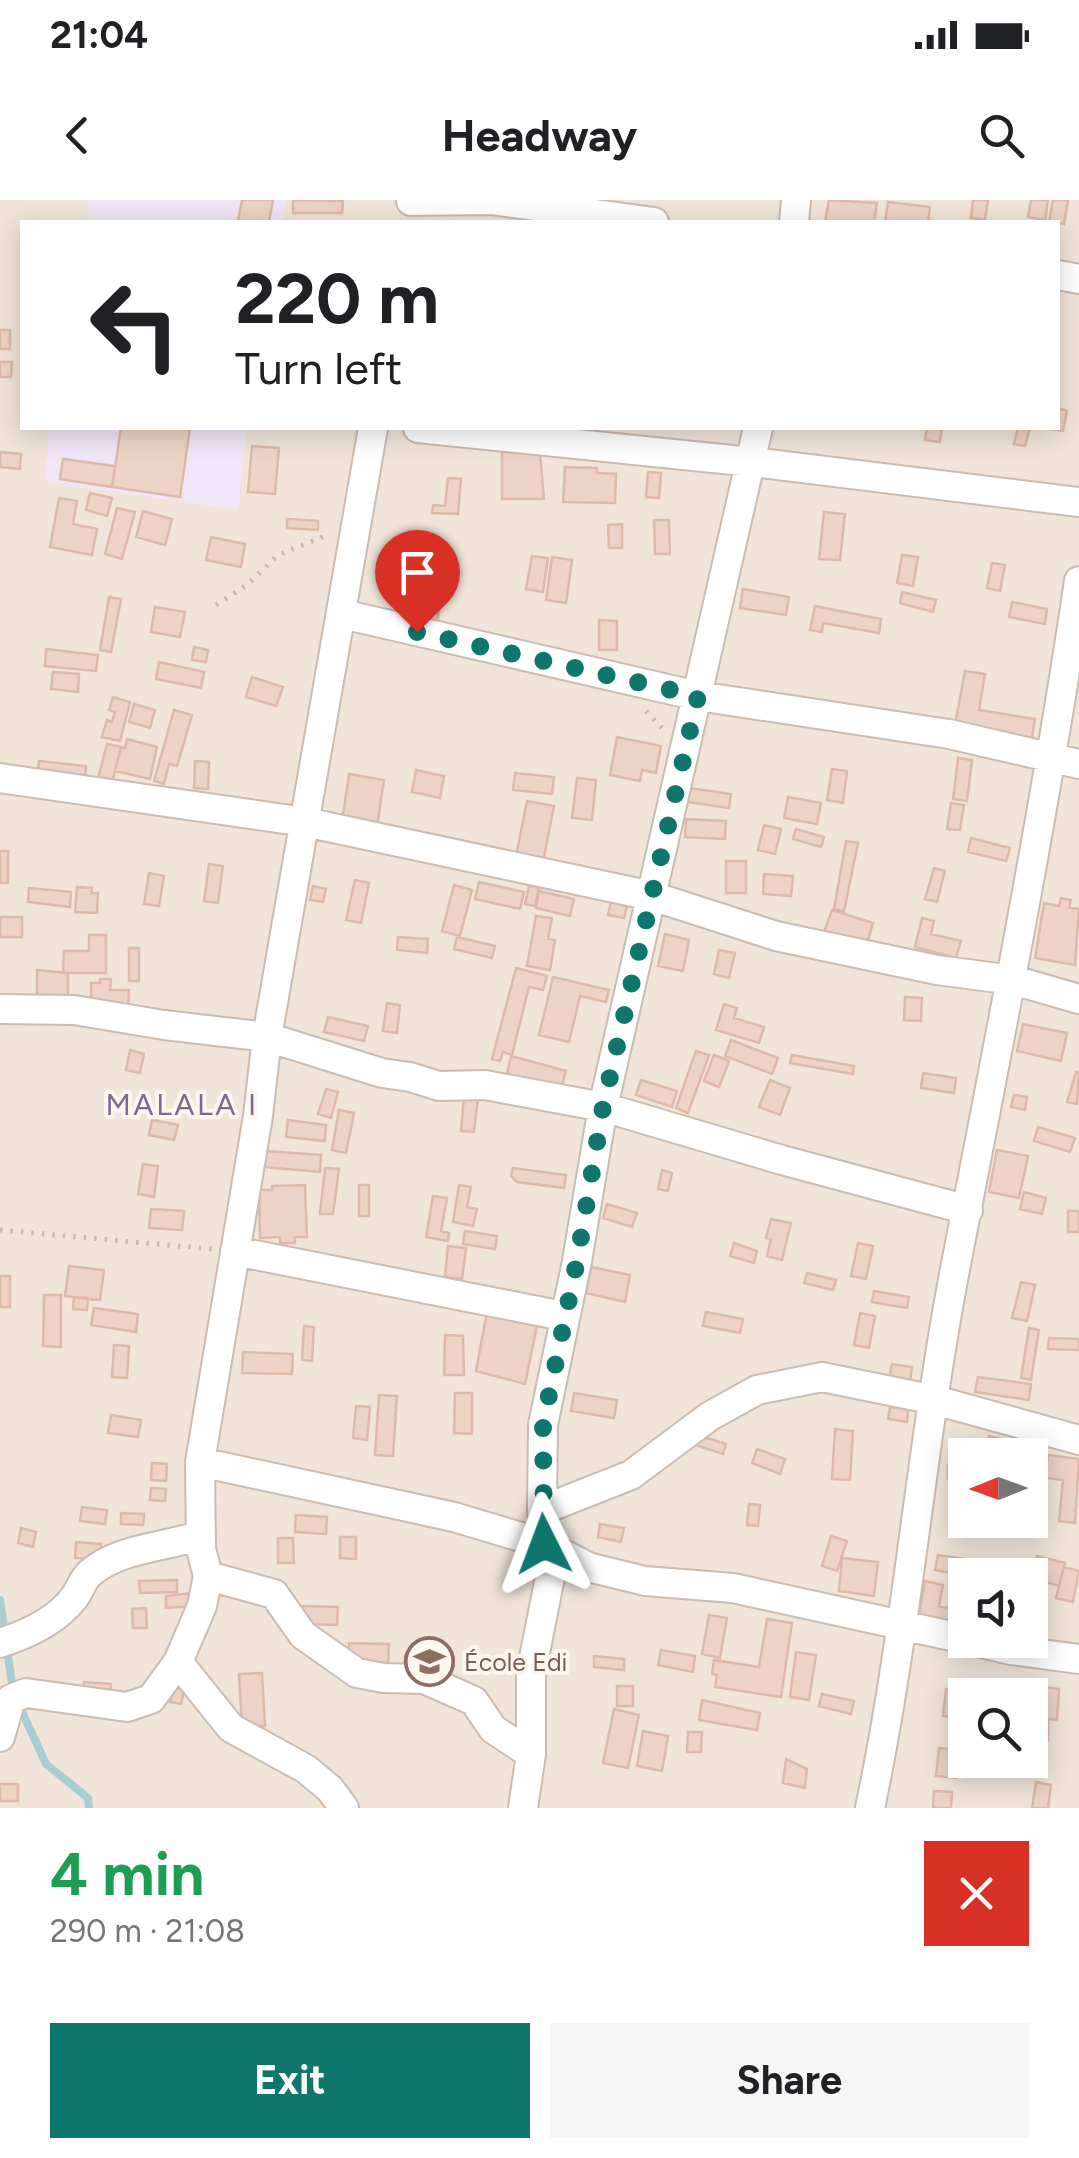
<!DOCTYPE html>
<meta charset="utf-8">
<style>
:root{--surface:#fff;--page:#f6f6f6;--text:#202124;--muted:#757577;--accent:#0f766e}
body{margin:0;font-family:Figtree,sans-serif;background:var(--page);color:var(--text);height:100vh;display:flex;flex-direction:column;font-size:38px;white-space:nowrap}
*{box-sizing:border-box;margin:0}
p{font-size:32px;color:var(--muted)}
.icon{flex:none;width:55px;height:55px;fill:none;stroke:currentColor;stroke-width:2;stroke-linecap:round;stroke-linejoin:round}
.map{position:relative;height:1608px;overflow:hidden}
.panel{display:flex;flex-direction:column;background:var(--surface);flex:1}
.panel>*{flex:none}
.top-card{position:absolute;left:20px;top:20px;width:1040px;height:210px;border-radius:0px;box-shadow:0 5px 25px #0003;background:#fff;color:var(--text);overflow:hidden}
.needle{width:65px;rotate:269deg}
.buttons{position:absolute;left:948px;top:1238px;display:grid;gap:20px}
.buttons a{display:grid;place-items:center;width:100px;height:100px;border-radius:0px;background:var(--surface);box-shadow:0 5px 25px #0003;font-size:50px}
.pin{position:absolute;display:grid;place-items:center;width:85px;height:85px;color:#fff;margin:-102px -42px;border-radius:50% 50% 50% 0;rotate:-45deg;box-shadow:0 0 10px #0007}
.pin .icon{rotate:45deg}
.me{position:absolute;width:110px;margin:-55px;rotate:357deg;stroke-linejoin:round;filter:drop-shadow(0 0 8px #0008)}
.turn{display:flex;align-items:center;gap:35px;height:210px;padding:0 50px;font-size:45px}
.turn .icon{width:130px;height:130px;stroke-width:2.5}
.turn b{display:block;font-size:70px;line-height:85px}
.round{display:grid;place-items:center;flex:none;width:105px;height:105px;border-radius:0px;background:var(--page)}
.overview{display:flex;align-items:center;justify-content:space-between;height:170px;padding:0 50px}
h1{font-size:60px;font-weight:700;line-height:75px;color:#1e9e55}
.primary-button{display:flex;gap:20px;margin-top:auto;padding:20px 50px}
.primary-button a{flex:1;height:115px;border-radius:0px;background:var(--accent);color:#fff;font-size:40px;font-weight:700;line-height:115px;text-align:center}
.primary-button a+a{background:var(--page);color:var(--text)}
.status{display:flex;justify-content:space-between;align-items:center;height:70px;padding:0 50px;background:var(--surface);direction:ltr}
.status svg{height:28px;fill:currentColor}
header{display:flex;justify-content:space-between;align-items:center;height:130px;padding:0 50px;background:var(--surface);font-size:45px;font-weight:700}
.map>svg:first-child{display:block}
</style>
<div class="status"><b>21:04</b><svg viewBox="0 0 49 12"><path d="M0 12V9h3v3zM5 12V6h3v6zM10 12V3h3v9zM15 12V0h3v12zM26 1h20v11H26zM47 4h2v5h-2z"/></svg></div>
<header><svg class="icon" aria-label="back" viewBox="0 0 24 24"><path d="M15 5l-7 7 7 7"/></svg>Headway<svg class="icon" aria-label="search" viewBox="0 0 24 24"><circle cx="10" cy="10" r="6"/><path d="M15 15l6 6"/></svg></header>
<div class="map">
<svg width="1079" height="1608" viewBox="0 0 1079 1608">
<rect width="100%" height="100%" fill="#faf3ea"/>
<path fill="#f1e5d9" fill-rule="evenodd" d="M 0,0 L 1079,0 L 1079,1608 L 0,1608 ZM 22,22 L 1058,22 L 1058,228 L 22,228 ZM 965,1255 L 1030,1255 L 1030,1320 L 965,1320 ZM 965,1375 L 1030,1375 L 1030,1440 L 965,1440 ZM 965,1495 L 1030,1495 L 1030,1560 L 965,1560 Z"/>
<path fill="#f0e6f7" d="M 88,0 L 286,0 L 282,22 L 89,22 Z
M 49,228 L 247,228 L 238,310 L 45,282 Z"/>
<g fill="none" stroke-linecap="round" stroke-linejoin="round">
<path stroke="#a8cdd2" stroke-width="8" d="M 0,1400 L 13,1491
M 18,1503 L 46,1564 L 88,1598 L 89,1608"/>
</g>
<path fill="#ecd3c5" stroke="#ddb9a7" stroke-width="2.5" d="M 242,0 L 273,0 L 269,22 L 238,22 Z
M 293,0 L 343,1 L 342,13 L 293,13 Z
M 829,0 L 877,3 L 874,22 L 825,22 Z
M 973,0 L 988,0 L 985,20 L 971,18 Z
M 1031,0 L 1048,0 L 1045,20 L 1028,17 Z
M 1053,0 L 1068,0 L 1064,24 L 1049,22 Z
M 888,2 L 930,7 L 928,22 L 885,22 Z
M 0,130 L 10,130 L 10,149 L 0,149 Z
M 0,162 L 12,162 L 11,177 L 0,177 Z
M 1058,208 L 1067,211 L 1063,231 L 1046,228 L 1058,228 Z
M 121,228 L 190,228 L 180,297 L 112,287 Z
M 121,228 L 190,228 L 180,297 L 112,287 Z
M 927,228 L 942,228 L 940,242 L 925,240 Z
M 1018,228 L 1030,228 L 1025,246 L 1014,244 Z
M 252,246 L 279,248 L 275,294 L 248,292 Z
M 0,252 L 21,254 L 20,269 L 0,267 Z
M 502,252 L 540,252 L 544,299 L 502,299 Z
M 63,259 L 115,266 L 112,287 L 60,279 Z
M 565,267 L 597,268 L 597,273 L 616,274 L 615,303 L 563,302 Z
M 648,272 L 661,273 L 659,298 L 646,297 Z
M 448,278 L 461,279 L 458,314 L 432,313 L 433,305 L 445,306 Z
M 90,293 L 112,298 L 107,316 L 86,310 Z
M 59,298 L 77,301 L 73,324 L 97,329 L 92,355 L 50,347 Z
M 117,308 L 135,312 L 122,359 L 105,354 Z
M 143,311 L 172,319 L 165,345 L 136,337 Z
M 824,312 L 845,314 L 840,360 L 819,359 Z
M 287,319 L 318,321 L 318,330 L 287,328 Z
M 654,320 L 669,320 L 670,354 L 655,354 Z
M 622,324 L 622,348 L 609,348 L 608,325 Z
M 211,337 L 245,344 L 241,367 L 206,360 Z
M 902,355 L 918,357 L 913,386 L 897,383 Z
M 532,356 L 548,358 L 543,392 L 526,389 Z
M 552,357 L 572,360 L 566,403 L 546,400 Z
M 992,363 L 1005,365 L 1000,391 L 987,388 Z
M 429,364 L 446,367 L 439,404 L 421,400 Z
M 743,389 L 789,397 L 786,415 L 740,408 Z
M 902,392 L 936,400 L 933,412 L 900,403 Z
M 109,397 L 121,399 L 111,452 L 100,450 Z
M 1012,402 L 1047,409 L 1045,424 L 1009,417 Z
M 401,404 L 439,408 L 437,425 L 399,420 Z
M 815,406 L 881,419 L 879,433 L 823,423 L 822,432 L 810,430 Z
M 155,407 L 185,412 L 180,437 L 151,432 Z
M 599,420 L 617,421 L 617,450 L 599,450 Z
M 194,447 L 208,450 L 206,462 L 192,460 Z
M 46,449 L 98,455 L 96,471 L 45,466 Z
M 159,462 L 204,472 L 201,488 L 156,479 Z
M 965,471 L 985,474 L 979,510 L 1035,519 L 1032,538 L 955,525 Z
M 53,472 L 79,474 L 78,492 L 51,489 Z
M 252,477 L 283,487 L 276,506 L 246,497 Z
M 113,497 L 130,502 L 120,541 L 102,537 L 107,520 L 112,522 L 115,512 L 109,510 Z
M 134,504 L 155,510 L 150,528 L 129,522 Z
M 174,510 L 192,515 L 177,566 L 169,564 L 164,584 L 154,581 Z
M 617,537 L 661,546 L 656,573 L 642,570 L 640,581 L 610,575 Z
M 127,539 L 157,547 L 150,579 L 115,571 L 121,547 L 125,548 Z
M 107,544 L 121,547 L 112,583 L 98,579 Z
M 958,558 L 972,560 L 967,601 L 953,599 Z
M 39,561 L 86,566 L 85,578 L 38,573 Z
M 195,561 L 209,562 L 208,589 L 194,588 Z
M 832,569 L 847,571 L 843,603 L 827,600 Z
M 416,570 L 444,576 L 440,598 L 412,592 Z
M 515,573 L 554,577 L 552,594 L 513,590 Z
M 349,574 L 384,580 L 377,627 L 342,622 Z
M 577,578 L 596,580 L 592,620 L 572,618 Z
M 689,588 L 731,594 L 729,608 L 687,602 Z
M 788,597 L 821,603 L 817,624 L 784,618 Z
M 527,601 L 554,606 L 543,662 L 516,657 Z
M 951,603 L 964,605 L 960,630 L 947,629 Z
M 686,619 L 726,621 L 725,639 L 685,637 Z
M 764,625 L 781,629 L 775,654 L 758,650 Z
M 796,629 L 824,637 L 821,647 L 793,639 Z
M 971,638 L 1010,648 L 1006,661 L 968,652 Z
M 846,641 L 858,643 L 844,711 L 834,709 Z
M 0,651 L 8,651 L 8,683 L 0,683 Z
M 726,661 L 746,661 L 746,693 L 726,693 Z
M 209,664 L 223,666 L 218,703 L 204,701 Z
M 934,668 L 945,671 L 937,702 L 925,699 Z
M 149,673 L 164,676 L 159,706 L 144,704 Z
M 764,674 L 793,676 L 791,696 L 763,694 Z
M 355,680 L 369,683 L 361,723 L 346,720 Z
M 479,682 L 524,692 L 520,709 L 475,699 Z
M 454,685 L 472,690 L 460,736 L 442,731 Z
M 313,686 L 326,689 L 323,702 L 310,700 Z
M 529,686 L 539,688 L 535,706 L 525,704 Z
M 77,687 L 92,688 L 91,693 L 98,693 L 97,713 L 75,712 Z
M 29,688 L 71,692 L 70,707 L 28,702 Z
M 539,691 L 574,699 L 570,716 L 536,708 Z
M 1061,698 L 1071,700 L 1069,708 L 1079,709 L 1075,765 L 1035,758 L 1044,703 L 1059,706 Z
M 611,702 L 627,706 L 624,718 L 608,715 Z
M 832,710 L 873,723 L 866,746 L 824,732 Z
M 536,716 L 552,718 L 548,739 L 555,740 L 550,770 L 527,766 Z
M 0,717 L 22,717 L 22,737 L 0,737 Z
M 922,718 L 934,721 L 931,734 L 961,741 L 956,758 L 915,747 Z
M 665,734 L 689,740 L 683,771 L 658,766 Z
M 89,735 L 106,735 L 106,773 L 63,773 L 64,751 L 89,751 Z
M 398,737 L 428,739 L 427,753 L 397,750 Z
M 457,737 L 495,746 L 492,758 L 454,749 Z
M 129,748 L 139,748 L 139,781 L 129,781 Z
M 719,750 L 735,753 L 729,778 L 714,774 Z
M 516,768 L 547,776 L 543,790 L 529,787 L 512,855 L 503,852 L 500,861 L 492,859 Z
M 37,770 L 68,773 L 68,796 L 37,796 Z
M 553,777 L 609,790 L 606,802 L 580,796 L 569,842 L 539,835 Z
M 100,779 L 111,779 L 110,790 L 129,790 L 128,808 L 91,806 L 91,783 L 100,783 Z
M 905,797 L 922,798 L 921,821 L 904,820 Z
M 387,803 L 400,805 L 397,833 L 383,831 Z
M 724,804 L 737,808 L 734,818 L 764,827 L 759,843 L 716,830 Z
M 328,817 L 368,826 L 364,841 L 324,832 Z
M 1023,824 L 1067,833 L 1061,861 L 1017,851 Z
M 731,840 L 778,858 L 772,874 L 725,856 Z
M 130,850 L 144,854 L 140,873 L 126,870 Z
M 696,851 L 709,855 L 688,913 L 676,908 Z
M 714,855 L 729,861 L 719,887 L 704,881 Z
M 792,855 L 854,866 L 853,874 L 790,863 Z
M 511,856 L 566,871 L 561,889 L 507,875 Z
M 1076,872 L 1079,873 L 1077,904 L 1067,902 Z
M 923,873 L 956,878 L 954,893 L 921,888 Z
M 641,880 L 677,891 L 672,907 L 636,895 Z
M 770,880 L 790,888 L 780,915 L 759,907 Z
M 326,889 L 338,892 L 331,918 L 318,914 Z
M 1014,895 L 1027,897 L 1025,910 L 1011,907 Z
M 464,896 L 478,898 L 474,932 L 461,931 Z
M 339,910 L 354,913 L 346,953 L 332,950 Z
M 152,920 L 178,925 L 174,940 L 149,935 Z
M 288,920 L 326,925 L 325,941 L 286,937 Z
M 1038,927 L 1075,938 L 1070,952 L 1034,941 Z
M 997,950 L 1028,956 L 1019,998 L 989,992 Z
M 265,951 L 321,955 L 320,972 L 264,967 Z
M 143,964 L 158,966 L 154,997 L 138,994 Z
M 325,968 L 339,969 L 333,1014 L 320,1014 Z
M 513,968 L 566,975 L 564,988 L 517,982 L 511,976 Z
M 662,970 L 672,973 L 668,991 L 658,989 Z
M 305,985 L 307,1037 L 295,1037 L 295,1043 L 280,1043 L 280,1037 L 260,1038 L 259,990 L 272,990 L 272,986 Z
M 359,985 L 369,985 L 369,1016 L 359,1016 Z
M 459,985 L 471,987 L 467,1007 L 477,1009 L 473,1026 L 453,1022 Z
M 1024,992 L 1046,998 L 1042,1014 L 1020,1009 Z
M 433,996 L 447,998 L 441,1031 L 449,1033 L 448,1041 L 426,1037 Z
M 607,1004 L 637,1013 L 632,1027 L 603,1018 Z
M 151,1009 L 184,1011 L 182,1030 L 149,1028 Z
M 1068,1011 L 1079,1011 L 1079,1032 L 1068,1032 Z
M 771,1019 L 791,1023 L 782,1060 L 767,1056 L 771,1039 L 766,1038 Z
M 465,1031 L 497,1036 L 495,1049 L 463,1044 Z
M 734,1043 L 757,1051 L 754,1063 L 730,1056 Z
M 858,1043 L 873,1046 L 866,1079 L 851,1076 Z
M 448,1046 L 466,1048 L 462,1079 L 445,1077 Z
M 69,1066 L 104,1070 L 100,1100 L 65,1096 Z
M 591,1067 L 630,1075 L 625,1102 L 586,1093 Z
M 807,1073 L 836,1080 L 833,1090 L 804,1083 Z
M 0,1076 L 10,1076 L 10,1107 L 0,1107 Z
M 1021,1082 L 1035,1085 L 1027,1121 L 1012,1118 Z
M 874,1091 L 909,1097 L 907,1108 L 872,1102 Z
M 44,1095 L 61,1095 L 61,1147 L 43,1146 Z
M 74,1097 L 88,1098 L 87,1110 L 73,1109 Z
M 94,1108 L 138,1114 L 136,1132 L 91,1125 Z
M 487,1112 L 538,1121 L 525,1184 L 476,1171 Z
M 706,1112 L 743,1119 L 740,1133 L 703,1126 Z
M 860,1113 L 875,1116 L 869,1148 L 854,1145 Z
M 304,1126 L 314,1127 L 312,1161 L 302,1160 Z
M 1029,1128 L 1039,1130 L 1031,1180 L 1021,1178 Z
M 445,1135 L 463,1136 L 464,1175 L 444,1175 Z
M 1049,1138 L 1079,1139 L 1079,1150 L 1048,1149 Z
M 114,1145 L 129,1146 L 127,1178 L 112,1177 Z
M 243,1152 L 293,1154 L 292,1174 L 242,1173 Z
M 892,1164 L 912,1167 L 910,1182 L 889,1179 Z
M 978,1177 L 1031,1184 L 1029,1200 L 975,1192 Z
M 455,1193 L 472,1193 L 472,1234 L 454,1233 Z
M 574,1193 L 617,1200 L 614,1218 L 571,1211 Z
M 379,1195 L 397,1196 L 393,1256 L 375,1255 Z
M 356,1206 L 370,1207 L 367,1240 L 353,1238 Z
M 890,1207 L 908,1209 L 907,1222 L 888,1219 Z
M 111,1215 L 141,1220 L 138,1237 L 108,1233 Z
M 835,1229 L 853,1231 L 850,1280 L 832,1279 Z
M 1020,1234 L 1033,1238 L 1029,1255 L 1015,1255 Z
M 698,1235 L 726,1244 L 723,1254 L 695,1245 Z
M 989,1236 L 1010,1241 L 1007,1255 L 985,1255 Z
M 757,1249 L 785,1259 L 780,1274 L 752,1263 Z
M 1048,1255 L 1079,1259 L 1075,1323 L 1059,1321 L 1063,1280 L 1045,1278 Z
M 152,1263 L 167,1264 L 166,1281 L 151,1280 Z
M 948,1265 L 965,1265 L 965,1278 L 948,1278 Z
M 151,1288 L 166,1289 L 165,1301 L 150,1300 Z
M 749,1304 L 760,1305 L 758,1326 L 747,1325 Z
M 82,1307 L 107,1310 L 105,1324 L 80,1321 Z
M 121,1313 L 144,1314 L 143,1325 L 121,1324 Z
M 296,1315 L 327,1317 L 326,1334 L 295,1332 Z
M 600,1324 L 624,1328 L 621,1342 L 598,1337 Z
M 21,1328 L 36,1332 L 33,1347 L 18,1343 Z
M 831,1336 L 847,1341 L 837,1371 L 822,1366 Z
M 340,1337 L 356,1337 L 356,1359 L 340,1358 Z
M 278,1338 L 293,1338 L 294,1363 L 278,1363 Z
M 76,1342 L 101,1344 L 100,1359 L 75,1358 Z
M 938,1355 L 998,1364 L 995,1375 L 965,1376 L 935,1370 Z
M 1037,1356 L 1065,1363 L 1059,1386 L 1031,1378 Z
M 842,1358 L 878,1362 L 874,1396 L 839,1391 Z
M 1064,1367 L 1079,1371 L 1073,1402 L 1056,1398 Z
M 177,1380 L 177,1392 L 140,1393 L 139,1381 Z
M 925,1381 L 943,1385 L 939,1406 L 963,1411 L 959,1429 L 918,1422 Z
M 193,1393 L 194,1406 L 166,1408 L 166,1396 Z
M 302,1406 L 338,1407 L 337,1425 L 301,1424 Z
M 146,1408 L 147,1428 L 133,1428 L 132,1409 Z
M 709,1415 L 727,1418 L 720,1458 L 702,1454 Z
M 767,1419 L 792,1423 L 781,1497 L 715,1487 L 717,1475 L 712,1474 L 714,1460 L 759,1467 Z
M 349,1443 L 389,1444 L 388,1463 L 348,1461 Z
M 661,1450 L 695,1456 L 693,1472 L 658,1465 Z
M 796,1452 L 816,1455 L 809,1500 L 790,1497 Z
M 405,1456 L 453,1459 L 451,1475 L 404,1472 Z
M 594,1456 L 624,1459 L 624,1470 L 594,1467 Z
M 262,1473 L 265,1526 L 242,1527 L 239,1474 Z
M 175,1479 L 186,1481 L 181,1504 L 170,1502 Z
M 84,1482 L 111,1484 L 110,1495 L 83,1493 Z
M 1030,1485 L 1059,1489 L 1057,1520 L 1048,1519 L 1048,1540 L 1030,1538 Z
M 617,1486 L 633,1486 L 633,1506 L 617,1506 Z
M 946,1489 L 970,1492 L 965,1495 L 965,1519 L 943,1516 Z
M 822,1494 L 854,1501 L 851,1514 L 819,1506 Z
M 702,1500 L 760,1513 L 757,1530 L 699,1520 Z
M 614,1509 L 639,1515 L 628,1568 L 603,1563 Z
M 643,1531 L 668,1536 L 662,1571 L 637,1566 Z
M 688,1532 L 702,1532 L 701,1552 L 687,1552 Z
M 939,1548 L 959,1550 L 956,1578 L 936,1576 Z
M 786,1559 L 807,1569 L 805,1588 L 783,1583 Z
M 1036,1582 L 1051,1585 L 1048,1608 L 1032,1608 Z
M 0,1584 L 18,1584 L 18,1601 L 0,1601 Z
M 934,1591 L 952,1592 L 951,1608 L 933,1608 Z"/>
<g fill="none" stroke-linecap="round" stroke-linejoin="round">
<defs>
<path id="street" d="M 411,1 L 491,0 L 654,22
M 794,22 L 796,0
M 1058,75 L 1079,79
M 418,228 L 752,262 L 1079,302
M 342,414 L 698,496 L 949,534 L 1079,564
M 0,578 L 305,622 L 652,696 L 776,736 L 937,770 L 1013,780 L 1079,799
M 0,809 L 74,810 L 164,825 L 267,837 L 382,873 L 410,877 L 439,886 L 485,885 L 603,907 L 782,960 L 968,1010
M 235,1051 L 563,1116
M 200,1262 L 454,1317 L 544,1344 L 588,1367 L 645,1381 L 733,1388 L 965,1439
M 542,1310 L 631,1275 L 710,1216 L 757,1190 L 822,1177 L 935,1200 L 1079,1240
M 208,1376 L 274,1394 L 303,1435 L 357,1473 L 383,1478 L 424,1479 L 474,1501 L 493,1529 L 531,1554
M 968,1440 L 1011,1450 L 1079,1459
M 0,1443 C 25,1435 56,1421 73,1399 C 80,1391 82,1380 90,1373 C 121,1347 164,1348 200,1335
M 178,1462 L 231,1528 L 306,1569 L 330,1589 L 344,1608
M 0,1537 L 11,1499 L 26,1493 L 127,1507 L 151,1499 L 178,1462 L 202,1406 L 208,1376 L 201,1349 L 200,1262 L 258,916 L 267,837 L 373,228
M 523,1608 L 531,1554 L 531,1473 L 550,1377 L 542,1310 L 543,1225 L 577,1061 L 603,907 L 758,228
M 870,1608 C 908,1428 921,1244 956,1064 C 1000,837 1045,610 1079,381"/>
</defs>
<use href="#street" stroke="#cbbbb1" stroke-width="32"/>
<path stroke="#d1b6a8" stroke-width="5" stroke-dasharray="2.5 8" stroke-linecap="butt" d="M 216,405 L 248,384 L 278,355 L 330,334
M 646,511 L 662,528
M 0,1030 L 212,1049"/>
<use href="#street" stroke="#fff" stroke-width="28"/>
</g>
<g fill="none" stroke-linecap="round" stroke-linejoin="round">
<path stroke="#0f766e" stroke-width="18" stroke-dasharray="0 32.4" d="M 417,432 L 698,496 L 603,907 L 577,1061 L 543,1224 L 544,1344"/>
</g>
<defs>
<symbol id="school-ring" viewBox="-11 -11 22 22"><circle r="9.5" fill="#fdf7f0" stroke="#8d6e63" stroke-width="1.5"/><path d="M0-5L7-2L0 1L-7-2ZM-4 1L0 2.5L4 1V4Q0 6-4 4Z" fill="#8d6e63"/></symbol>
</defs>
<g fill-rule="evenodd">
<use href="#school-ring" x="402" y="1434" width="55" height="55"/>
</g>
<g text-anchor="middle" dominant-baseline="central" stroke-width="8" stroke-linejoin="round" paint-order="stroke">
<g font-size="25" fill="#785e54" stroke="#fdf7f0" text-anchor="start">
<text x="464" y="1462">École Edi</text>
</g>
<g font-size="30" letter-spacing="2.5" fill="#7f688d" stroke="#fdf7f0">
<text x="182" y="904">MALALA I</text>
</g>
</g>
</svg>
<div class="buttons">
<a><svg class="needle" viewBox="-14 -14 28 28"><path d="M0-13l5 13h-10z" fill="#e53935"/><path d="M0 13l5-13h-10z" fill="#757577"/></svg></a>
<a><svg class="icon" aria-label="sound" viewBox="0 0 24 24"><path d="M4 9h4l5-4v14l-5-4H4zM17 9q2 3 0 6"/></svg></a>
<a><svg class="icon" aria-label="search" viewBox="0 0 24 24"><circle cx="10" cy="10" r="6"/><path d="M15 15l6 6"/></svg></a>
</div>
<div class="pin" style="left:417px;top:432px;background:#d93025"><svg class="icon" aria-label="arrive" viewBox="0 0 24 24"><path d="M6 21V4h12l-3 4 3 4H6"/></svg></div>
<svg class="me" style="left:544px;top:1344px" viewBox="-20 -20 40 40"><path d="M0-17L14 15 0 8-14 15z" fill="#0f766e" stroke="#fff" stroke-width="4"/></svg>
<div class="top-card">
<div class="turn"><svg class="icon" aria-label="left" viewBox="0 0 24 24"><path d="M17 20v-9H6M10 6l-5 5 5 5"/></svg><div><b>220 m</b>Turn left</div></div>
</div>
</div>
<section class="panel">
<div class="overview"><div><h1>4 min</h1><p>290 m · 21:08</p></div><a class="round" style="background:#d93025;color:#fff"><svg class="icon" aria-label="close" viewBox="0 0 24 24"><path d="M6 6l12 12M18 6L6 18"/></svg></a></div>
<div class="primary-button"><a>Exit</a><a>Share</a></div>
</section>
